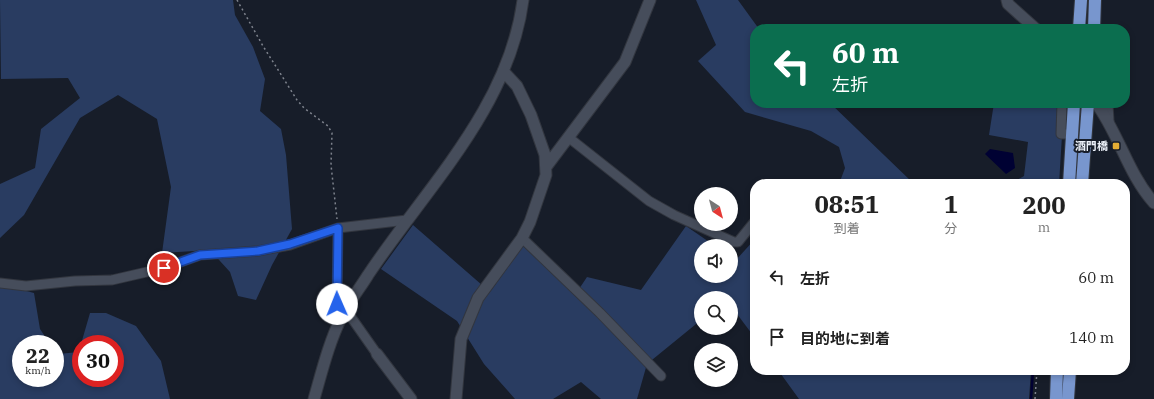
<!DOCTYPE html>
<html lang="ja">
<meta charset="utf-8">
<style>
:root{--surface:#fff;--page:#f2f2f2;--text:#222;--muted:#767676}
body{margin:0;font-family:"IBM Plex Serif","Noto Sans JP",serif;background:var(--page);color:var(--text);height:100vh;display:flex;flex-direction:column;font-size:15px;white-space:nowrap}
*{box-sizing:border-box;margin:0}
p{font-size:13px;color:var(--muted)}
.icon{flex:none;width:22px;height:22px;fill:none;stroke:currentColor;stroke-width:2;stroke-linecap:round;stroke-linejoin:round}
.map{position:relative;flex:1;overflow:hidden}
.panel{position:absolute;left:750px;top:179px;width:380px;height:196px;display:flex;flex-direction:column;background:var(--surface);border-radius:16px;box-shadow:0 2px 6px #0003}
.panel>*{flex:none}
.guide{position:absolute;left:750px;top:24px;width:380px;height:84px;border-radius:16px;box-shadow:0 2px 6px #0003;background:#0b6e4f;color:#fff;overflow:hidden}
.needle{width:26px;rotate:144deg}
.fabs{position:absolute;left:694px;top:187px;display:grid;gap:8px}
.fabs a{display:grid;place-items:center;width:44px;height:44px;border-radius:50%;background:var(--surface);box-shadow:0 2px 6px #0003;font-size:20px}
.speed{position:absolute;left:12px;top:335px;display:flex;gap:8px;font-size:20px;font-weight:700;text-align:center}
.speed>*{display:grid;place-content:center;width:52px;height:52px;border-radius:50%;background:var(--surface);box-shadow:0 2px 6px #0003;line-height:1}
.speed small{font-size:10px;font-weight:400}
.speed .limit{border:6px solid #d22;background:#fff;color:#111}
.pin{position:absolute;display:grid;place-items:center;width:34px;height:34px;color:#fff;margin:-17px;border:2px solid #fff;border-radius:50%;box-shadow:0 1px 4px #0007}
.me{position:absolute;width:44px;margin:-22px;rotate:359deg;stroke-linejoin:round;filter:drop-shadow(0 0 3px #0008)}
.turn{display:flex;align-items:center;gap:14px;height:84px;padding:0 16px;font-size:18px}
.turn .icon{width:52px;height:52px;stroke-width:2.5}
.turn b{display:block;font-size:28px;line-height:34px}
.eta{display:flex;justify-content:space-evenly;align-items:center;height:68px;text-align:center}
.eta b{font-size:24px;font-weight:800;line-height:28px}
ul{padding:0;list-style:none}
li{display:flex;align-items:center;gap:12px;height:60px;padding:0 16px}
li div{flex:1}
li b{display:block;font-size:15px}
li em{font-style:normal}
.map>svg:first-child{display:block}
</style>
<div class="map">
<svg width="1154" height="399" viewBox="0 0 1154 399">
<rect width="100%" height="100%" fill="#171d29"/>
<path fill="#293c61" d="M 0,0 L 233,0 L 235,15 L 253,47 L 265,79 L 260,111 L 281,129 L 286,155 L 292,229 L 272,265 L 256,300 L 238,296 L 230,272 L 210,250 L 162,253 L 171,187 L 157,119 L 118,95 L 80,118 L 24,215 L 0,238 L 0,184 L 35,168 L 41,129 L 80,98 L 68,78 L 1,79 Z
M 696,0 L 738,0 L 759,29 L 755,29 L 755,103 L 830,103 L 912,182 L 918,184 L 839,184 L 845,168 L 839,147 L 811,131 L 745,112 L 698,61 L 716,45 Z
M 994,103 L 1064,103 L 1059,184 L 1010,184 L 1024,176 L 1028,142 L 989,135 Z
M 413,225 L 490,292 L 523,246 L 575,295 L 587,277 L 641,290 L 686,226 L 715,246 L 701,246 L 701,276 L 731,276 L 731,257 L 736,260 L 755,239 L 755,338 L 731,306 L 731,298 L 701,298 L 701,320 L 647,364 L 637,399 L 601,399 L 581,382 L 553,399 L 515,399 L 484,364 L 457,321 L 381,269 Z
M 0,284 L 34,293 L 40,329 L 50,344 L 21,344 L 21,378 L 55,378 L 55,350 L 58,354 L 79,352 L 81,345 L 81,378 L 115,378 L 115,344 L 81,344 L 90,313 L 106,313 L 136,326 L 161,361 L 170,399 L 0,399 Z
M 778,370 L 1031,370 L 1029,399 L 799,399 Z"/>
<path fill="#000133" d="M 990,149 L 1013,153 L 1015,168 L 1006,174 L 985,154 Z"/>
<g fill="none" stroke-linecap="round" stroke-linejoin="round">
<path stroke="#000133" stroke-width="2.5" d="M 1031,399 L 1033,370"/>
<defs>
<path id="minor" d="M 1062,103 L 1061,134 L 1072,134
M 1108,103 L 1109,121
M 568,137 L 649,201 L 674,215 L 734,242 L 738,242 L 755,221
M 338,228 L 337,304 L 342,316
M 522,238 L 600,313 L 661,376
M 0,283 L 26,286 L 75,281 L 112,280 L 164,268 L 200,255 L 258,251 L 290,245 L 338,228 L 407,220
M 346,310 L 377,354"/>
<path id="tertiary" d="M 1007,0 L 1008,4 L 1036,29
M 1096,103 C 1119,134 1128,174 1154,203
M 546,167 L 625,62 L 650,0
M 377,354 L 411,399
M 314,399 C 322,371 329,342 342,316 C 349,302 360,288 368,275 C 426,188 509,108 523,0
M 456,399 L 461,339 L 478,298 L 522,238 L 530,222 L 546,175 L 545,155 L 531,115 L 517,86 L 503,71"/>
<path id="trunk" d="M 1079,29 L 1081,0
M 1094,29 L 1095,0
M 1069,184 L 1074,103
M 1082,184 L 1088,103
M 1056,399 L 1057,370
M 1068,399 L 1070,370"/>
</defs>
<use href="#minor" stroke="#32363f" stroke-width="11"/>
<use href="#tertiary" stroke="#32363f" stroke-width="13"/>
<use href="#trunk" stroke="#32363f" stroke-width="14"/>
<path stroke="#7e838d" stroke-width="1.5" stroke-dasharray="2 3" stroke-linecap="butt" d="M 237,0 L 263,46 L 297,100 L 304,108 L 328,126 L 332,133 L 331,165 L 337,219
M 1035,399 L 1037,370"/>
<use href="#minor" stroke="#464d5b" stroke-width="9"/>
<use href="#tertiary" stroke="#464d5b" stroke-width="11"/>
<use href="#trunk" stroke="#7896ce" stroke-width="12"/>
</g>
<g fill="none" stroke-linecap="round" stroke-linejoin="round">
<defs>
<path id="route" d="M 164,268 L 200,255 L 258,251 L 290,244 L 338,228 L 337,304"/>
</defs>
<use href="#route" stroke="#184099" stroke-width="10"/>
<use href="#route" stroke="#2563eb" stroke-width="7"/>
</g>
<rect fill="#e4ad35" stroke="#171d29" stroke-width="1.5" x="1112" y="142" width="8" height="8" rx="2"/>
<g text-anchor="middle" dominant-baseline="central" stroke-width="4" stroke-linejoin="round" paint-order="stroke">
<g font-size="11" font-weight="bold" fill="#ecf1f9" stroke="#171d29" text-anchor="end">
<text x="1108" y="146">酒門橋</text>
</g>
</g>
</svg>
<div class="fabs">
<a><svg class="needle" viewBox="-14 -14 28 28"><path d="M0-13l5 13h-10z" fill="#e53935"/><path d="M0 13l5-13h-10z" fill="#767676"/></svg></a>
<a><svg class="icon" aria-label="sound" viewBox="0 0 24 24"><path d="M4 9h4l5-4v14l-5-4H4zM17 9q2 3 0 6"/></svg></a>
<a><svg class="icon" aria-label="search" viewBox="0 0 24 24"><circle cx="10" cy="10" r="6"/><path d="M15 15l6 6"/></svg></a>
<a><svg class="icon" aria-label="layers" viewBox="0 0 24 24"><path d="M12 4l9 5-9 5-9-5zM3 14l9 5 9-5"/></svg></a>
</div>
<div class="speed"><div>22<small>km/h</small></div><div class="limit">30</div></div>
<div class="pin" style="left:164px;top:268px;background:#d93025"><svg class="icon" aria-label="arrive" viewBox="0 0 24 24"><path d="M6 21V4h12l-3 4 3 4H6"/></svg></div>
<svg class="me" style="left:337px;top:304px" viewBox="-20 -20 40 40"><circle r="19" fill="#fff"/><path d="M0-13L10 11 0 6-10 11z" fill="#2563eb"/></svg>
<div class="guide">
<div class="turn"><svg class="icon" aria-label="left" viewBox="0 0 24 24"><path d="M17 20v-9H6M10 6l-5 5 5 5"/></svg><div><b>60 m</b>左折</div></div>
</div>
<section class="panel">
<div class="eta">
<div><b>08:51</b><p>到着</p></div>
<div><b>1</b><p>分</p></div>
<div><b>200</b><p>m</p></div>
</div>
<ul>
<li><svg class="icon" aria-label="left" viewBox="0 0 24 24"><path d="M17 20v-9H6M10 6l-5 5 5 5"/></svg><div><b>左折</b></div><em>60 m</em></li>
<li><svg class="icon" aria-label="arrive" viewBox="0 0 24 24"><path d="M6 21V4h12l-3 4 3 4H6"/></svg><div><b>目的地に到着</b></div><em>140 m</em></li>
</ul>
</section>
</div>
